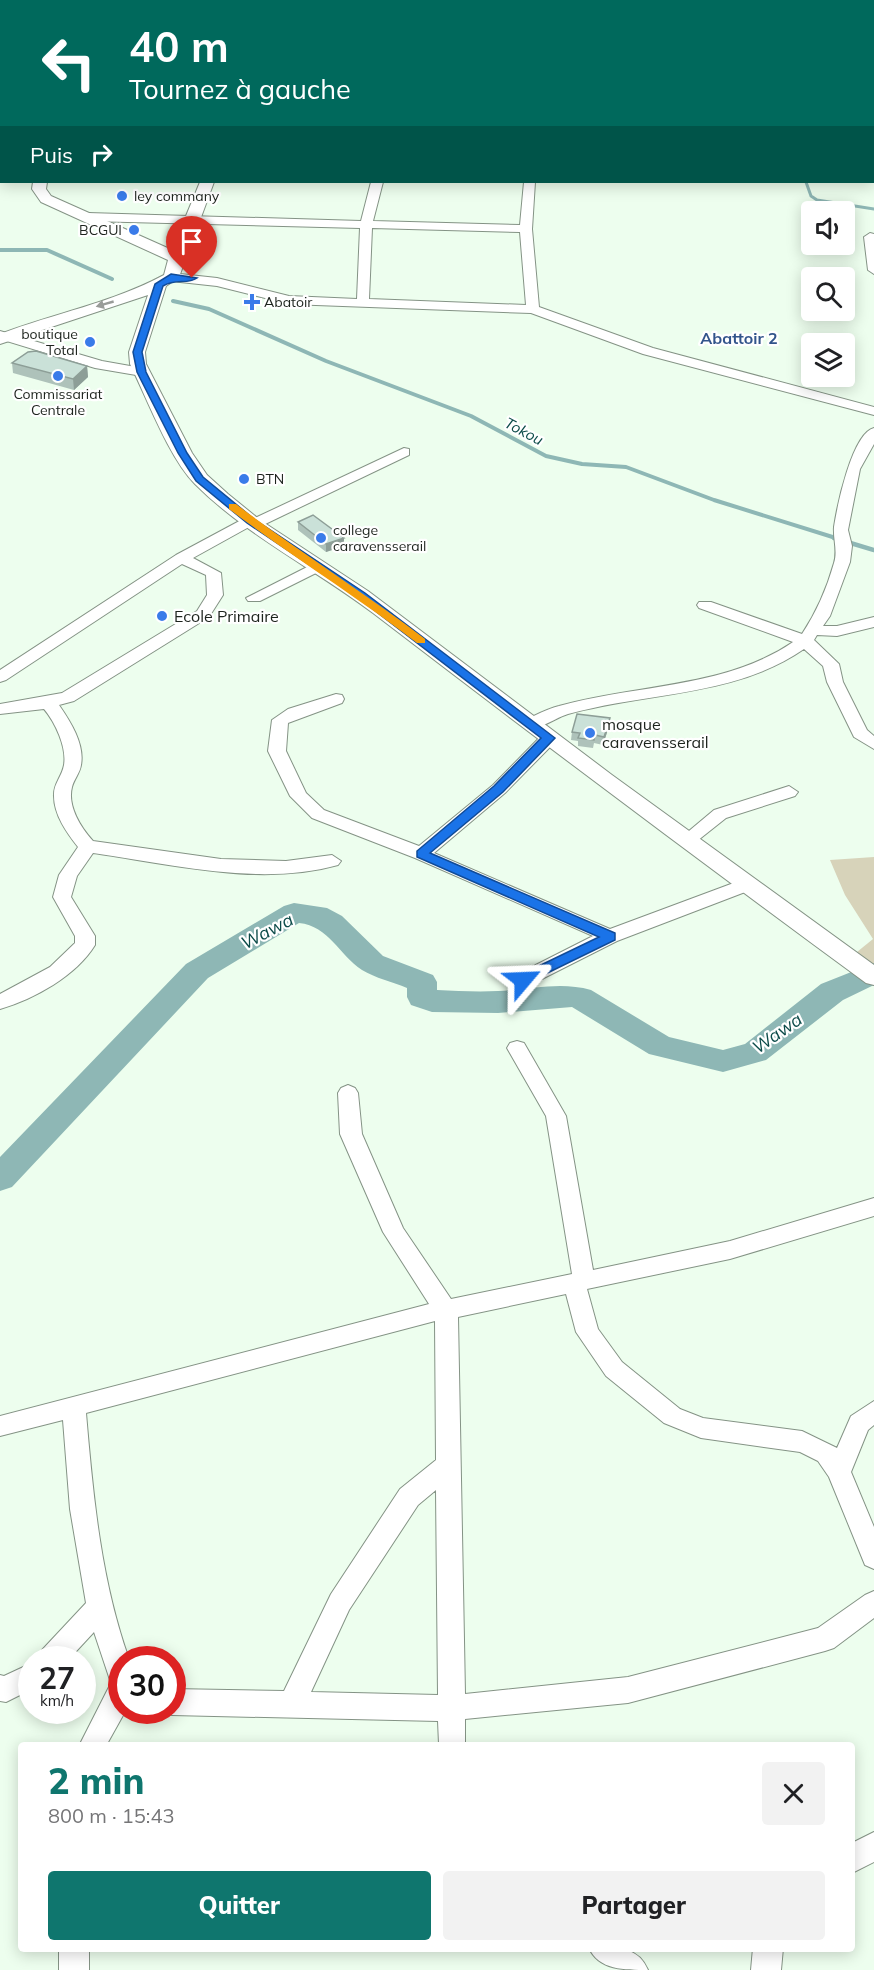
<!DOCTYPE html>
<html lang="fr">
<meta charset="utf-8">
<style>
:root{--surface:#fff;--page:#f2f2f2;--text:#202124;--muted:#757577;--accent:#0f766e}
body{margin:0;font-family:Mulish,sans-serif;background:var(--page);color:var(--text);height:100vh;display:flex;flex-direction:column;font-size:22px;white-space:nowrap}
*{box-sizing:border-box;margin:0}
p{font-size:20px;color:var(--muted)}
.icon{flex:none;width:33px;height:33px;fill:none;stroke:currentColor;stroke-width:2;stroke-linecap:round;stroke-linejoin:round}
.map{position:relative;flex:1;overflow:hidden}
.sheet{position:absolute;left:18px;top:1742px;width:837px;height:210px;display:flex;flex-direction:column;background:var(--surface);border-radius:6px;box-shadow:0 3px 15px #0003}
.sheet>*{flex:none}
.top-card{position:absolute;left:0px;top:0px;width:874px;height:183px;box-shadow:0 3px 15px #0003;background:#00695c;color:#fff;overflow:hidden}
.controls{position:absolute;left:801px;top:201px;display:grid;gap:12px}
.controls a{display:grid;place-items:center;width:54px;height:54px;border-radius:6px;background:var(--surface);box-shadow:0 3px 15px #0003;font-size:30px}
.speed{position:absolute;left:18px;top:1646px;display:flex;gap:12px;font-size:30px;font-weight:700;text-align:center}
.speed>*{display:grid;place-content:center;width:78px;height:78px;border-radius:50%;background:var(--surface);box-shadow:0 3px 15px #0003;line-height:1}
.speed small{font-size:15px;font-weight:400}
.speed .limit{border:9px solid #d22;background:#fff;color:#111}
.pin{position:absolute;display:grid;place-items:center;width:51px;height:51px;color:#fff;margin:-62px -26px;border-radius:50% 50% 50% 0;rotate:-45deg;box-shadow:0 0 6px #0007}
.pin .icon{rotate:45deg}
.me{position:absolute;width:66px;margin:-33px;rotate:64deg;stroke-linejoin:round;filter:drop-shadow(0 0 4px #0008)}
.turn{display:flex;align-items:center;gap:21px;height:126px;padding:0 30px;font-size:27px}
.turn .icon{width:78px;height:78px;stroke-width:2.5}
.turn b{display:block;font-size:42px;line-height:51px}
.then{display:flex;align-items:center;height:57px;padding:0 30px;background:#0003;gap:12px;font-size:22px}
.round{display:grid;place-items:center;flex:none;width:63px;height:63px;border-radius:6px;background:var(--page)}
.overview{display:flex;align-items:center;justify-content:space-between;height:102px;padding:0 30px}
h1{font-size:36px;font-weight:800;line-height:45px;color:var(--accent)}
.cta{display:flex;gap:12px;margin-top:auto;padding:12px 30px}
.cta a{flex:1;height:69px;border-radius:6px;background:var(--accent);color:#fff;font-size:24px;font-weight:800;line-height:69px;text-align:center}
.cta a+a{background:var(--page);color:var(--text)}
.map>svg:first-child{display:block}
</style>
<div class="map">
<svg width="874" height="1970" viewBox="0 0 874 1970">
<rect width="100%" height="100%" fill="#edfeee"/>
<path fill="#d7d3ba" d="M 874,857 L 874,965 L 857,952 L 873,939 L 845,895 L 830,860 Z"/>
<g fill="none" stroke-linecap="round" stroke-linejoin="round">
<path stroke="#8eb7b5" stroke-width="3" d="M 806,182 L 811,196 L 817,200 L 874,209"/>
<path stroke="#8eb7b5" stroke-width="4" d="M 0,250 L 47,250 L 112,279
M 173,301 L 209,309 L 326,361 L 471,416 L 546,456 L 582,464 L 626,467 L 714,500 L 839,539"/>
<path stroke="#8eb7b5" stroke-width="4.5" d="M 834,538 L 874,550"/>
<path fill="#8eb7b5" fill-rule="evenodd" d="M 294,903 L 327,908 L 342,916 L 383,956 L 433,975 L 437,982 L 437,990 C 457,991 478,992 498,991 C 530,990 559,981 591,990 L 669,1037 L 723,1050 L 745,1044 L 821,984 L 874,963 L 874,985 L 843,1000 L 766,1060 L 723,1072 L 649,1054 L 572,1007 L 498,1013 L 432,1012 L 411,1005 L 407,997 L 407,988 C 393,982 375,978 362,970 C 339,955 329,926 299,923 L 208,978 L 12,1187 L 0,1191 L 0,1157 L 186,964 L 284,906 Z"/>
<defs>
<path id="minor" d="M 412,0 L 422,0 L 411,2 Z
M 698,0 L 708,0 L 709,2 L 699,2 Z
M 796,0 L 809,0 L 810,2 L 797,2 Z
M 842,0 L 852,0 L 841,2 Z
M 873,10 L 874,10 L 874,17 L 873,17 Z
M 0,23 L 2,23 L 2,29 L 0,29 Z
M 874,46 L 874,53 L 873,53 L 873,46 Z
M 0,77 L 2,77 L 2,83 L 0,83 Z
M 0,139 L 2,139 L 2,145 L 0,145 Z
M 873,145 L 874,145 L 874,151 L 873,151 Z
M 371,182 L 383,182 L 373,221 L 520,225 L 524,182 L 535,182 L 532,229 L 539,307 L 653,348 L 874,407 L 874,415 L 643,354 L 531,313 L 289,304 L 217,286 L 171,281 L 165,277 L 171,273 L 217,278 L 289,296 L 357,299 L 360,228 L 88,221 L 82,217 L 88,213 L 361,221 ZM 372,228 L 520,232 L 526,305 L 369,299 Z
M 870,233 L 874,234 L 874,274 L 868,270 L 864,237 Z
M 0,331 L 102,361 L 147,369 L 149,372 L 142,376 L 95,368 L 0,339 Z
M 874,428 L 874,444 L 860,469 L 848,530 L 852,546 L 850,562 L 830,616 L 823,626 L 837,626 L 874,617 L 874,627 L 837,636 L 817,635 L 814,640 L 839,664 L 843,682 L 867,730 L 874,736 L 874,749 L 854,737 L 827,682 L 823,666 L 804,649 C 735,697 646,692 568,714 C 554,718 540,731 525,728 L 523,724 L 525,720 C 536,715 547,709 559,706 C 636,684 724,689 793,642 L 699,608 L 697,605 L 699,602 L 711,602 L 802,634 C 816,613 827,588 834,563 C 838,551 833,539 834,527 C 837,507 852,433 874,428 Z
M 404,448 L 409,449 L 409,455 L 259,527 L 249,527 L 193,558 L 221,573 L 223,595 L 209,617 L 74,701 L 59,705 C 70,721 85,744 81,765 C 80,773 74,779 72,787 C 67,806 81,828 93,841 L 221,859 L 286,861 L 332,855 L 341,861 L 338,865 C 260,887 171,864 93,853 L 77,876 L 71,897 L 95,936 L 95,945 C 76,976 34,999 0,1009 L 0,994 L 50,967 L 75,943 L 75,936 L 53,897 L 59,875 L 78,847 C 67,833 54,815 54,796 C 53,784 62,777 64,765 C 67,747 55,722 44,709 L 0,714 L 0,704 L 62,693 L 197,611 L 207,595 L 206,575 L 182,564 L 6,680 L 0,682 L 0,670 L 176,555 L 245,518 L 255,518 Z
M 317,562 L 322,564 L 325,567 L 322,570 L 260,601 L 248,601 L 246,598 Z
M 336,694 L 342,695 L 344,699 L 342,703 L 288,723 L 286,751 L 306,793 L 324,810 L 419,846 L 493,785 L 543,734 L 549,733 L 558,738 L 555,742 L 505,793 L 434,853 L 610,929 L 739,881 L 753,881 L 755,885 L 753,889 L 617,941 L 530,985 L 516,985 L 513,980 L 516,975 L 593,936 L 415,858 L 312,818 L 290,796 L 268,751 L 272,720 L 288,709 Z
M 789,786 L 798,792 L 795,796 L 726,818 L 692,845 L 686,847 L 677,841 L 714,810 Z
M 517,1041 L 524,1043 L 566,1116 L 593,1270 L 730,1241 L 874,1198 L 874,1216 L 730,1259 L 587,1289 L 598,1329 L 622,1362 L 680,1409 L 703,1418 L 802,1431 L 837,1448 L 851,1416 L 874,1401 L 874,1425 L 868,1430 L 851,1472 L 874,1527 L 874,1569 L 865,1565 L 829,1477 L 818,1461 L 800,1452 L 701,1438 L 664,1423 L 606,1376 L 576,1332 L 566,1294 L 458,1317 L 465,1694 L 628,1677 L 818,1628 L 865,1595 L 874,1591 L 874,1618 L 834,1648 L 825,1651 L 628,1703 L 465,1719 L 465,1744 L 439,1744 L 438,1721 L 172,1715 L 163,1711 L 172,1710 L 172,1689 L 284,1691 L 331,1594 L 400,1489 L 436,1460 L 435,1321 L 86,1413 C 93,1496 101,1581 129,1659 L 122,1659 L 122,1710 L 126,1710 L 107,1744 L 80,1744 L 111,1683 L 94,1632 L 69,1659 L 38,1659 L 42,1650 L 86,1603 L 70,1509 L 63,1420 L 0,1436 L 0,1416 L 429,1304 L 383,1232 L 340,1134 L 338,1093 L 341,1088 L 348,1085 L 355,1088 L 358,1093 L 362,1134 L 403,1228 L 451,1299 L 572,1274 L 546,1116 L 507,1048 L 510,1043 ZM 436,1490 L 438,1695 L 311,1692 L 349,1610 L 418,1505 Z
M 32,1663 L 32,1689 L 6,1702 L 0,1701 L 0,1675 L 4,1676 Z
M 874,1832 L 874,1862 L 852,1873 L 852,1843 Z
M 59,1948 L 89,1948 L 89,1970 L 59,1970 Z
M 589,1948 C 613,1948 637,1944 648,1970 C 624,1970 599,1970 589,1948 Z
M 753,1948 L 783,1948 L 781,1970 L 751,1970 Z"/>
<path id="major" d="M 270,0 L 282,0 L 282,2 L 270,2 Z
M 33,182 L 47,182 L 46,189 L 51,196 L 172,250 L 200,182 L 214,182 L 179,277 L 166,286 L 145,352 L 146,364 L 192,453 L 207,475 L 228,494 L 260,520 L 368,591 L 612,775 L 874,965 L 874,985 L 866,983 C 700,861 536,738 373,613 C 315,569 247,536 195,484 C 169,458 147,398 130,364 L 129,352 L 148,295 L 0,344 L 0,334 C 55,313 112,303 164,275 L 168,260 L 41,202 L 32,189 Z"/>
</defs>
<use href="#minor" stroke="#849385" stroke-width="2"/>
<use href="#major" stroke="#849385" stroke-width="2"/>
<use href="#minor" fill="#fff" fill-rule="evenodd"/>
<use href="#major" fill="#fff" fill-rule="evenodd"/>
</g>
<path fill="#aec2ba" d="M 12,363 L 87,366 L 88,377 L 74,390 L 13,373 Z
M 298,522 L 344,538 L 344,546 L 326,552 L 298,530 Z
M 609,726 L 603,745 L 594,743 L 593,748 L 578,746 L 578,741 L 571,740 L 572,732 Z"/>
<path fill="#8d9e97" d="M 87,366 L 88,377 L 74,390 L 73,379 Z
M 344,538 L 344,546 L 326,552 L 326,544 Z
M 610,718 L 609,726 L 603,745 L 604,737 Z"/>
<path fill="#cae1d8" stroke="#8d9e97" stroke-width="1.5" d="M 132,0 L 152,0 L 151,2 L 131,2 Z
M 36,351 L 87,366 L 73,379 L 12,363 L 28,352 Z
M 313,515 L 344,538 L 326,544 L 298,522 Z
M 577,714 L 610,718 L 604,737 L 595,735 L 594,740 L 578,738 L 580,733 L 572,732 Z"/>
<defs><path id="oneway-solid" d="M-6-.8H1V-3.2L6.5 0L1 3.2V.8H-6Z" transform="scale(1.5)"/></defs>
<use fill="#999c99" href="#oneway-solid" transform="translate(105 304) rotate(164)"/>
<path fill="#1a73e8" stroke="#114b97" stroke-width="1.5" d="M 171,274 L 197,278 C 187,285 176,278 163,286 L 142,352 L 146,372 L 187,453 L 203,477 L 254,519 L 365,593 L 555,738 L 503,792 L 430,853 L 615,933 L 615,940 L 527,983 L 518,983 L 518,976 L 599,937 L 417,857 L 417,851 L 494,786 L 541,738 L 357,597 L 247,523 L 196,481 L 178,453 L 137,372 L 133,352 L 155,284 Z"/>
<path fill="#f59e0b" d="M 229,504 L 236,504 C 298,551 364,592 425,639 L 425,643 L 417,643 C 356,596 290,555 229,509 Z"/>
<g fill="#3a7be9" stroke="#fff" stroke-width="2">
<circle cx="122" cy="196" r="6"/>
<circle cx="134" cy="230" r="6"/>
<path d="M249 293h6v6h6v6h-6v6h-6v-6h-6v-6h6z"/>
<circle cx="90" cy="342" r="6"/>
<circle cx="58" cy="376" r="6"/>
<circle cx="244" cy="479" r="6"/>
<circle cx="321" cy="538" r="6"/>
<circle cx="162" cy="616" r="6"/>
<circle cx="590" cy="733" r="6"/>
</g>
<g text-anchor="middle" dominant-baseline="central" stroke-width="4.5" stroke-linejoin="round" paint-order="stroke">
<g font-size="14" fill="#1d231d" stroke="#fff" text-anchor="start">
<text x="134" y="196">ley commany</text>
<text x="122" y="230" text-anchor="end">BCGUI</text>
<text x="264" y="302">Abatoir</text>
<text x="78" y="334" text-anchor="end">boutique<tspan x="78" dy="16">Total</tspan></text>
<text x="58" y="394" text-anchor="middle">Commissariat<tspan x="58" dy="16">Centrale</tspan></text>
<text x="256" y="479">BTN</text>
<text x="333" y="530">college<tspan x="333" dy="16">caravensserail</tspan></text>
</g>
<g font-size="15" font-style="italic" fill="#0c4b49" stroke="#fff">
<text transform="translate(524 431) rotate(28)">Tokou</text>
</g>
<g font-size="16" font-weight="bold" fill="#32548b" stroke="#fff">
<text x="739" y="338">Abattoir 2</text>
</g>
<g font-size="16" fill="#1d231d" stroke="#fff" text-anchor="start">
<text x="174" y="616">Ecole Primaire</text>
<text x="602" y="724">mosque<tspan x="602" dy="18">caravensserail</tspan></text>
</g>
<g font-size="18" font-style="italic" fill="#0c4b49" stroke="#fff">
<text transform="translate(267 931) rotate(-28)">Wawa</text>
<text transform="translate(777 1033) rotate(-35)">Wawa</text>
</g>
</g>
</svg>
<div class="controls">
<a><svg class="icon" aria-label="sound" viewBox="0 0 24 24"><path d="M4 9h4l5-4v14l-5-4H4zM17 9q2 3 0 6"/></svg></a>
<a><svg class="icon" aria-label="search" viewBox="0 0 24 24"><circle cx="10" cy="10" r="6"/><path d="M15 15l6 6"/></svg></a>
<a><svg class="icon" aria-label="layers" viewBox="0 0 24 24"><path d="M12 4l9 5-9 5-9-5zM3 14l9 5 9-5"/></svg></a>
</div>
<div class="speed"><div>27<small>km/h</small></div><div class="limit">30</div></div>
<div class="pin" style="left:192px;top:278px;background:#d93025"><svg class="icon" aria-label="arrive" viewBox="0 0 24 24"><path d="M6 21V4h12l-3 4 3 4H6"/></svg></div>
<svg class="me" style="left:523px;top:980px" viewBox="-20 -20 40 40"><path d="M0-17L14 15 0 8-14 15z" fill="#1a73e8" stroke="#fff" stroke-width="4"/></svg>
<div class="top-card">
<div class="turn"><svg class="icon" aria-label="left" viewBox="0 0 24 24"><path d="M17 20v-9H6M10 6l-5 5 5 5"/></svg><div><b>40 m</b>Tournez à gauche</div></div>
<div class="then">Puis<svg class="icon" aria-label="right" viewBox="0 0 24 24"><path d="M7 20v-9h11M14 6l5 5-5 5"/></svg></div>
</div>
<section class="sheet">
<div class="overview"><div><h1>2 min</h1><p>800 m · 15:43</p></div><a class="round"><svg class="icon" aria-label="close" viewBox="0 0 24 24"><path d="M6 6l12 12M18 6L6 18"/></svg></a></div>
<div class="cta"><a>Quitter</a><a>Partager</a></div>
</section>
</div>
